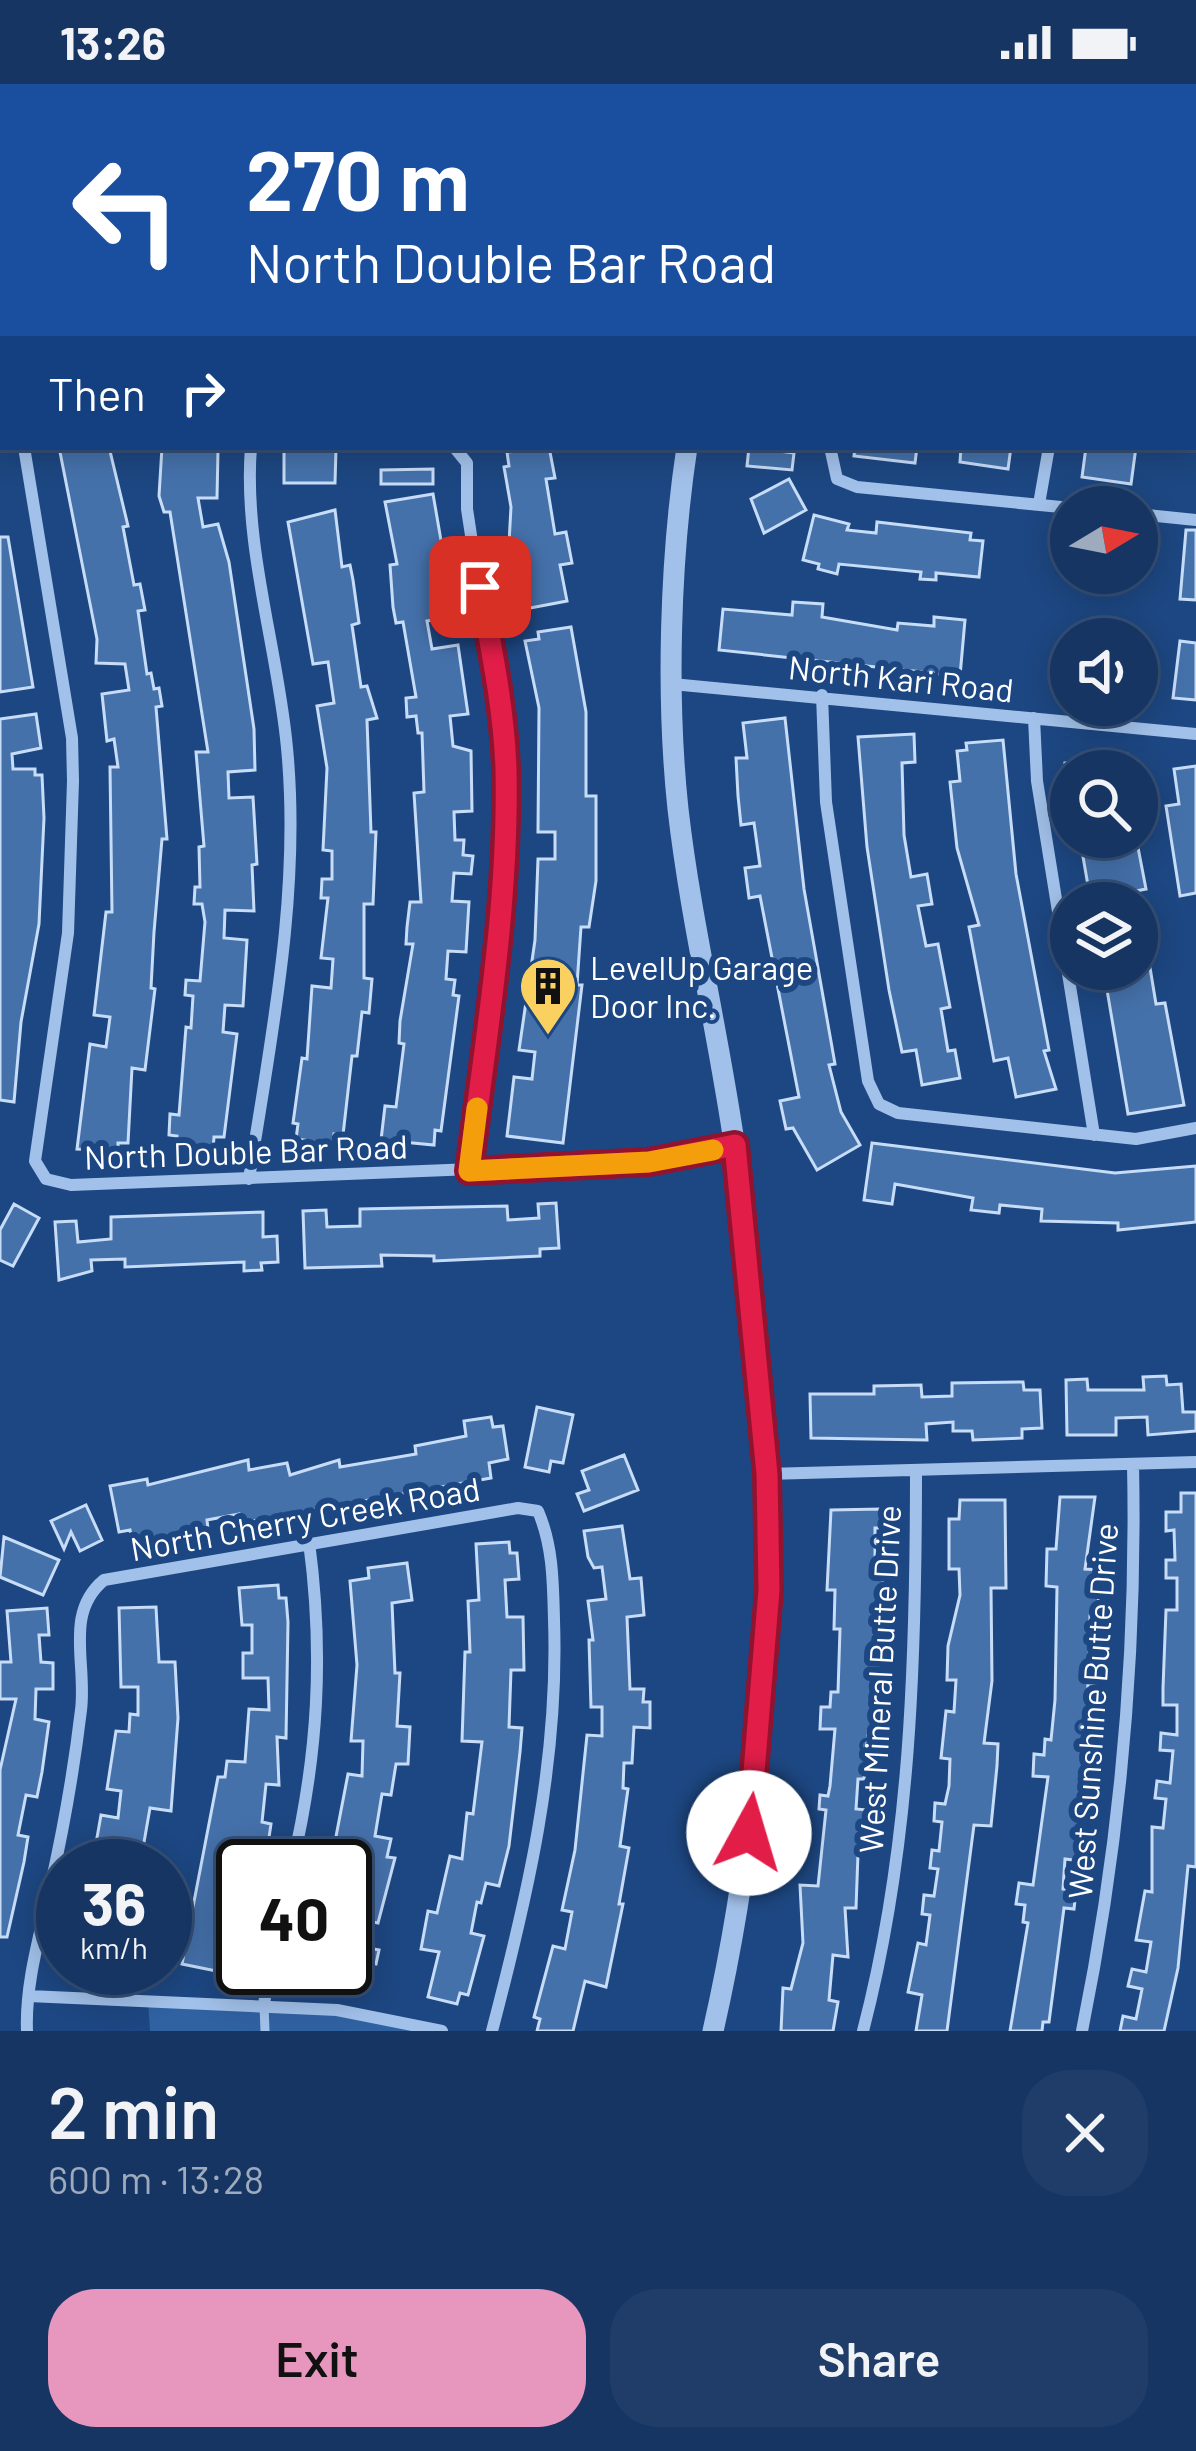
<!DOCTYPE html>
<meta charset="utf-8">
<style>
:root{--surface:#163562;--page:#1f3d68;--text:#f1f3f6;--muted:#9eabbe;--line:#355077;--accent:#e797bd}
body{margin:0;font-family:Barlow,sans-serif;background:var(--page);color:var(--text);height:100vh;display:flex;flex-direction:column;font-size:45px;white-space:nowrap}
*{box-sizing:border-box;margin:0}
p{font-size:39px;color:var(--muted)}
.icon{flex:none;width:66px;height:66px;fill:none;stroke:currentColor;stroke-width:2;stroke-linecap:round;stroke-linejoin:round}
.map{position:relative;height:1947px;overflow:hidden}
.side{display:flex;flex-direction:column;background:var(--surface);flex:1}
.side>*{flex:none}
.top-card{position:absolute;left:0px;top:0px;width:1197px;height:366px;box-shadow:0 6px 30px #0003,0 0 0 3px var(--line);background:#1a4fa0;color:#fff;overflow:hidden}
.needle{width:78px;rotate:80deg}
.buttons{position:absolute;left:1050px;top:402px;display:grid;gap:24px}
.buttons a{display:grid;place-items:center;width:108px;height:108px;border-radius:50%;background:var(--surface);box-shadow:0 6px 30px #0003,0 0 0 3px var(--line);font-size:60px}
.speed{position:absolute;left:36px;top:1755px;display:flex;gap:24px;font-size:60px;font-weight:700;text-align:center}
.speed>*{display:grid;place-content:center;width:156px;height:156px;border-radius:50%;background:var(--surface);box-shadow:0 6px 30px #0003,0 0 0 3px var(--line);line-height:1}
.speed small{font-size:30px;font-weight:400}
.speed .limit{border:6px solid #111;border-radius:18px;background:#fff;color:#111}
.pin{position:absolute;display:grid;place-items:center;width:102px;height:102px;color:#fff;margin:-51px;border-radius:24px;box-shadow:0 6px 18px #0006}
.me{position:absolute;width:132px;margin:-66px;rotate:6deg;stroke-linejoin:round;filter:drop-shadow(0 0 9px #0008)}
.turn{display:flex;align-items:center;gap:42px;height:252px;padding:0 48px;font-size:54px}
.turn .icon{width:156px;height:156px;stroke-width:2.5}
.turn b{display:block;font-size:84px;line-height:102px}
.then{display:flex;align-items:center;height:114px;padding:0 48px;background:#0003;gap:24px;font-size:45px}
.round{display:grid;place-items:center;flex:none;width:126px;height:126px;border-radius:48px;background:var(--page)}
.head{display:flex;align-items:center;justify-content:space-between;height:204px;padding:0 48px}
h1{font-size:72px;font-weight:600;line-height:90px}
.action{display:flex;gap:24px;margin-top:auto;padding:24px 48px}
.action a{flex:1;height:138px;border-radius:48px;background:var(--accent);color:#111;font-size:48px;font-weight:600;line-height:138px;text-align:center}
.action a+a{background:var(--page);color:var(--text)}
.status{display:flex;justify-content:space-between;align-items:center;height:84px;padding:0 60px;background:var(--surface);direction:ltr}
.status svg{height:33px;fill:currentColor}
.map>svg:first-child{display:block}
</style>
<div class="status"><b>13:26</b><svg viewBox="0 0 49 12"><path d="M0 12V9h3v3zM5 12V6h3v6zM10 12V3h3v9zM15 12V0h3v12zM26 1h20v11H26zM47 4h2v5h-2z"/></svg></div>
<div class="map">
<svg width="1196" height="1947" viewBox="0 0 1196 1947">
<rect width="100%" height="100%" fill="#1d4782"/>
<path fill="#3061a1" d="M 148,1917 L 264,1921 L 442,1947 L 150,1947 Z"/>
<path fill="#4571ab" stroke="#c7dcf7" stroke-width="3" d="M 59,363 L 109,363 L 128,442 L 123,443 L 134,501 L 140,500 L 145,526 L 138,527 L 147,590 L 151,589 L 154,605 L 159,604 L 162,622 L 156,623 L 167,755 L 162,755 L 154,848 L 151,904 L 155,905 L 145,986 L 132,984 L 128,1059 L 118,1059 L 118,1067 L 77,1065 L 90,960 L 106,963 L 110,933 L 94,931 L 106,828 L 112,828 L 110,683 L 118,683 L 114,655 L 107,657 L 102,610 L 129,606 L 125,580 L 96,579 L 97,555 Z
M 162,363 L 218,366 L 217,414 L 198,414 L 203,443 L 218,440 L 229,478 L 254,645 L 255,686 L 228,688 L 229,714 L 253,713 L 257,780 L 252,781 L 254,827 L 225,826 L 224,854 L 247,856 L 243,922 L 225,921 L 223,948 L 237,950 L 224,1053 L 214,1053 L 213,1066 L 176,1064 L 177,1052 L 169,1051 L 170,1030 L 179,1031 L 186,943 L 191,944 L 193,912 L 185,911 L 186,896 L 200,897 L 205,838 L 202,820 L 194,820 L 195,803 L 200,803 L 199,763 L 204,762 L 196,668 L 208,668 L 170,428 L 164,428 L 159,412 Z
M 549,363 L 555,394 L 546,395 L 555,450 L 566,448 L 572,479 L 560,481 L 567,517 L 525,525 L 509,459 L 511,423 L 504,383 L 509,382 L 507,368 Z
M 749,363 L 794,369 L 792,386 L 747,382 Z
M 855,363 L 917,363 L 915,379 L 854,372 Z
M 961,363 L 1011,363 L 1008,385 L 960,378 Z
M 1086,363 L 1136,363 L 1131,400 L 1082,393 Z
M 284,365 L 336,365 L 335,399 L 284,399 Z
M 433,385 L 433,400 L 381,400 L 381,386 Z
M 789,395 L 806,426 L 764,449 L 751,415 Z
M 433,410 L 454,532 L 427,537 L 432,565 L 458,561 L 468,630 L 450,632 L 453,662 L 471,667 L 472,727 L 454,728 L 455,756 L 464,756 L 463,771 L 473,772 L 471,790 L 454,789 L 452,817 L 469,818 L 466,868 L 448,867 L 446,895 L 455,896 L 453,911 L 459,912 L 441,1047 L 435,1046 L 434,1061 L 381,1056 L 385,1022 L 396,1023 L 404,960 L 399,959 L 400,937 L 413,860 L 406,860 L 407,843 L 410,818 L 421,818 L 414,709 L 424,708 L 422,649 L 418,649 L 416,632 L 407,633 L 406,614 L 416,613 L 403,538 L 396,539 L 393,523 L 390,481 L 397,480 L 385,418 Z
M 335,426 L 342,483 L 350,481 L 353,496 L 359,539 L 352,541 L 361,603 L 367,602 L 377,634 L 367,636 L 371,748 L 376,748 L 373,820 L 364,820 L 364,894 L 372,895 L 369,929 L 362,928 L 357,972 L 352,972 L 343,1051 L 334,1050 L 333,1060 L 296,1055 L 298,1040 L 293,1039 L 302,974 L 307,975 L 312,902 L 331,904 L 333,875 L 321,874 L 328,814 L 321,814 L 322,795 L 332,795 L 332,767 L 323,766 L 327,684 L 317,622 L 334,619 L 328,578 L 313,580 L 288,438 Z
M 814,431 L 849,440 L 847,446 L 876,449 L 877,438 L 971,449 L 970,456 L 983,457 L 979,493 L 936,489 L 936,496 L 920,495 L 921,488 L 839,480 L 837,490 L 818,485 L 819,480 L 803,476 Z
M 1186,446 L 1196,446 L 1196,516 L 1180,515 Z
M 0,453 L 8,453 L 33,603 L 0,608 Z
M 793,518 L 823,520 L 822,533 L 897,546 L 898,539 L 934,542 L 934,533 L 965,536 L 960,592 L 719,566 L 723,525 L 792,531 Z
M 571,543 L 586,628 L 586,712 L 596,712 L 596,797 L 589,843 L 581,843 L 577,901 L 582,901 L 563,1059 L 507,1052 L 514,993 L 532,995 L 535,968 L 519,966 L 535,856 L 538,775 L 555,775 L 555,748 L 538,748 L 539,624 L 525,557 L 539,555 L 538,548 Z
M 1180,557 L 1196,559 L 1196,616 L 1173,614 Z
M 36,630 L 41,664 L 12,670 L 13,685 L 35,685 L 35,691 L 42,691 L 44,734 L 39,840 L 21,938 L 14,1018 L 0,1016 L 0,635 Z
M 785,634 L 804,805 L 835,980 L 829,981 L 841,1028 L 860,1061 L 817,1086 L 793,1044 L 786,1045 L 780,1017 L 799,1013 L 760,812 L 749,814 L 745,784 L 760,782 L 754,739 L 741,741 L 738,712 L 736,674 L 747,674 L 743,639 Z
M 914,650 L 915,678 L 902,679 L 904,751 L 911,793 L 927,790 L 932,820 L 918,822 L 926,862 L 938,860 L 950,923 L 941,925 L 948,967 L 955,966 L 960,994 L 922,1001 L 916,966 L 902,968 L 889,906 L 867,763 L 858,653 Z
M 1003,656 L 1016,790 L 1049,966 L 1044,967 L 1056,1005 L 1016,1013 L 1008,974 L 994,977 L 969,843 L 979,841 L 957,764 L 950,698 L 960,697 L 957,667 L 967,666 L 966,659 Z
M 1127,670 L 1130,687 L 1066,687 L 1065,679 Z
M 1196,682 L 1196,809 L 1180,812 L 1166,722 L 1179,720 L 1174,685 Z
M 1098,753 L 1136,753 L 1146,805 L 1136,807 L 1138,819 L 1091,819 L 1081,761 L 1099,759 Z
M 1145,853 L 1156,920 L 1165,919 L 1184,1021 L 1128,1030 L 1105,894 L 1137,888 L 1137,854 Z
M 872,1059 L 1115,1089 L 1196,1082 L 1196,1138 L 1118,1146 L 1118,1139 L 1041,1137 L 1042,1125 L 1000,1121 L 999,1129 L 971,1126 L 973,1114 L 895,1100 L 892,1120 L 864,1116 Z
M 556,1119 L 559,1164 L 540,1165 L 540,1172 L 434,1177 L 434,1172 L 381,1171 L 382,1182 L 305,1184 L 303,1127 L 326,1126 L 327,1143 L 360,1142 L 360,1125 L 507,1122 L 508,1136 L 539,1134 L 538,1120 Z
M 14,1120 L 39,1134 L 13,1182 L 0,1176 L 0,1146 Z
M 263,1128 L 263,1153 L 277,1152 L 278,1178 L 261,1179 L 262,1186 L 244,1187 L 244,1178 L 125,1183 L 125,1175 L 91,1176 L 92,1187 L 59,1196 L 55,1138 L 76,1137 L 78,1158 L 111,1155 L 111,1133 Z
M 1166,1292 L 1167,1301 L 1181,1300 L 1183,1328 L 1196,1328 L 1196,1347 L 1148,1351 L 1147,1333 L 1116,1334 L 1116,1351 L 1067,1351 L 1066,1296 L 1087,1295 L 1088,1306 L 1144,1306 L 1143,1293 Z
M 1023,1298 L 1024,1306 L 1040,1306 L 1042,1344 L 1022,1345 L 1022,1354 L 973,1356 L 972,1347 L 953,1347 L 953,1338 L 926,1340 L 927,1356 L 811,1354 L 810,1310 L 874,1310 L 874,1302 L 921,1301 L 922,1313 L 952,1312 L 952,1299 Z
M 537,1323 L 573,1331 L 563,1379 L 551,1377 L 549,1388 L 525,1383 Z
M 491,1333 L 493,1343 L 503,1342 L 508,1375 L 489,1379 L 491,1394 L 241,1439 L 239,1430 L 207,1436 L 208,1445 L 132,1458 L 130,1446 L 119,1448 L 110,1402 L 147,1395 L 148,1401 L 248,1376 L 249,1386 L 287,1379 L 290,1391 L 339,1376 L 340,1383 L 416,1370 L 415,1362 L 466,1352 L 464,1337 Z
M 624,1371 L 638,1406 L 584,1427 L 577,1410 L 589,1406 L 582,1387 Z
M 1181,1409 L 1196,1409 L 1196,1783 L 1188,1782 L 1178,1884 L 1164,1947 L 1120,1947 L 1123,1932 L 1136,1935 L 1142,1905 L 1128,1902 L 1132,1885 L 1146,1888 L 1151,1858 L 1136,1856 L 1145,1807 L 1152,1808 L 1152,1743 L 1163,1744 L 1166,1715 L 1155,1714 L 1157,1697 L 1170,1699 L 1173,1667 L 1160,1666 L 1161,1649 L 1177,1651 L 1177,1621 L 1163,1621 L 1163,1604 L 1166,1526 L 1177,1526 L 1177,1494 L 1166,1494 L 1166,1476 L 1175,1476 L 1174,1446 L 1166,1447 L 1166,1428 L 1181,1428 Z
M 1060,1413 L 1095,1413 L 1085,1485 L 1101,1486 L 1097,1532 L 1090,1532 L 1089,1582 L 1097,1582 L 1096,1600 L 1088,1600 L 1086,1635 L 1093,1635 L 1092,1652 L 1084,1651 L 1083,1678 L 1091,1678 L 1090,1696 L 1081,1695 L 1081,1777 L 1065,1775 L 1063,1805 L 1076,1807 L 1074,1825 L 1064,1824 L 1049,1938 L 1043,1938 L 1042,1947 L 1010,1947 L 1028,1839 L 1023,1838 L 1025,1821 L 1016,1820 L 1019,1799 L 1033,1801 L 1048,1693 L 1033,1692 L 1034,1670 L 1044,1671 L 1045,1655 L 1051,1656 L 1055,1616 L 1057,1503 L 1046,1502 L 1047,1465 L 1056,1465 Z
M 960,1416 L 1005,1416 L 1006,1504 L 991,1504 L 992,1597 L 984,1659 L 998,1660 L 997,1682 L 991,1742 L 974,1741 L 947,1947 L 916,1947 L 922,1911 L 908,1908 L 918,1859 L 926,1861 L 930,1831 L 922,1830 L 924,1811 L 934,1812 L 938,1785 L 930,1784 L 932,1766 L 939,1767 L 942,1738 L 934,1737 L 935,1719 L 945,1720 L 949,1702 L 950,1675 L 941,1674 L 946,1627 L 954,1628 L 956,1596 L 947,1596 L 948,1562 L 960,1511 L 959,1485 L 949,1485 L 949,1435 L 959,1435 Z
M 86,1421 L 102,1456 L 80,1467 L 71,1448 L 64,1465 L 51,1437 Z
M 881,1425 L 882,1444 L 875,1444 L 875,1490 L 883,1490 L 883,1532 L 873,1532 L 879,1584 L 871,1584 L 877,1647 L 868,1647 L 864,1695 L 858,1695 L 856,1725 L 868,1726 L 867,1743 L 859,1743 L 856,1824 L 845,1824 L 848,1873 L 833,1871 L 829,1916 L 838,1918 L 833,1947 L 781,1947 L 783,1904 L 791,1905 L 803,1859 L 800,1801 L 818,1802 L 826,1726 L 819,1725 L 820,1711 L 828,1712 L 830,1702 L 835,1645 L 820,1645 L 821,1623 L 830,1623 L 831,1608 L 838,1608 L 840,1545 L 834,1545 L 835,1506 L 827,1506 L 831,1426 Z
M 622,1442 L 630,1495 L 641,1494 L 644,1531 L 627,1533 L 630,1605 L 644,1605 L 643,1618 L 650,1618 L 650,1644 L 634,1643 L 632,1679 L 624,1679 L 623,1704 L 628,1705 L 620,1762 L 629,1764 L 619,1820 L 623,1820 L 606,1903 L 585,1897 L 573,1947 L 537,1947 L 540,1935 L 534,1933 L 553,1862 L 565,1865 L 572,1828 L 562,1826 L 575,1766 L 587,1651 L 602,1652 L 602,1623 L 591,1623 L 589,1556 L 593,1556 L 588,1517 L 606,1515 L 602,1483 L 594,1484 L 588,1473 L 584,1447 Z
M 4,1453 L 59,1476 L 43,1511 L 0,1493 Z
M 509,1458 L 510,1469 L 517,1469 L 519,1495 L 505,1496 L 507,1533 L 523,1533 L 524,1586 L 511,1586 L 509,1643 L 522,1644 L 520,1668 L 509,1762 L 499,1802 L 486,1799 L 481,1819 L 477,1818 L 471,1849 L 484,1852 L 468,1911 L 460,1909 L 457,1920 L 428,1913 L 439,1868 L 421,1865 L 428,1827 L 437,1829 L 450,1772 L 462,1775 L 467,1729 L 473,1730 L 482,1658 L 462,1657 L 465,1568 L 470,1568 L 468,1517 L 479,1516 L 476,1460 Z
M 407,1479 L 412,1516 L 392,1519 L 395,1589 L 400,1589 L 397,1642 L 410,1643 L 408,1680 L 396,1680 L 391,1711 L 382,1710 L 375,1752 L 391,1755 L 387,1773 L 395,1774 L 378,1839 L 358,1835 L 352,1861 L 379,1866 L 376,1880 L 345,1873 L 345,1764 L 334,1763 L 348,1690 L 362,1692 L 363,1657 L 351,1657 L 357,1581 L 350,1497 L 369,1494 L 368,1484 Z
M 278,1501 L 279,1514 L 286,1514 L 288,1538 L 286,1654 L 277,1653 L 279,1701 L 266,1700 L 262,1738 L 271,1740 L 267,1767 L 249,1764 L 243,1774 L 243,1875 L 229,1872 L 226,1889 L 182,1880 L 218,1693 L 225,1693 L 227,1677 L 245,1678 L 249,1625 L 269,1626 L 268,1594 L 243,1594 L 243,1569 L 252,1569 L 252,1541 L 242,1541 L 239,1504 Z
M 156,1523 L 159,1578 L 175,1578 L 178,1634 L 171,1727 L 150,1724 L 143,1764 L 132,1762 L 128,1782 L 92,1782 L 101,1731 L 118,1734 L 121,1707 L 107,1705 L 116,1647 L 129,1648 L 130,1630 L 138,1631 L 138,1603 L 121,1603 L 119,1524 Z
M 47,1524 L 49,1551 L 39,1551 L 41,1578 L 53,1579 L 53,1605 L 36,1605 L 35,1635 L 49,1638 L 42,1688 L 37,1713 L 26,1711 L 18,1751 L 28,1753 L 24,1778 L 7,1853 L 0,1853 L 0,1686 L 16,1615 L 0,1615 L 0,1578 L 11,1578 L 7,1527 Z"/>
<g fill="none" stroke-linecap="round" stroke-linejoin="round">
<path stroke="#a2c1ea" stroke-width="9" d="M 264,1921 L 265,1947"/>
<path stroke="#a2c1ea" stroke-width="12" d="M 392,0 L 393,3
M 514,0 L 525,3
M 580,3 L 583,0
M 919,3 L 920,0
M 1151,3 L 1152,0
M 0,149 L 3,149
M 0,225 L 3,242
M 24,363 L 72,654 L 73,697 L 68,849 L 35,1077 L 46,1095 L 71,1101 L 649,1078 L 735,1061
M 454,363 L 467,379 L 467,425 L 506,681 L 504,819 L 469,1087
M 830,363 L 837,395 L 857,403 L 1071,424
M 1039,420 L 1049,363
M 1137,430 L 1196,436
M 672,600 L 1196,650
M 822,611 L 826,718 L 868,997 L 879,1020 L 898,1029 L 1136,1055 L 1196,1044
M 1034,634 L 1037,697 L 1094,1051
M 249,1095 C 271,953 301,808 287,664 C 278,565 243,462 251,363
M 767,1390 L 1196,1378
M 292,1782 C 318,1672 324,1570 309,1458
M 29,1912 L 337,1926 L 442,1947
M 264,1921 L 269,1884
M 27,1947 C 25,1898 41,1848 51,1800 C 64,1742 74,1685 81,1626 C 87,1579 64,1529 104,1496 L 518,1424 L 538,1427 C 553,1462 553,1498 554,1536 C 559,1678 528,1810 492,1947
M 863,1947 C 911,1763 916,1574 916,1386
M 1082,1947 C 1120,1760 1137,1571 1133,1380"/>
<path stroke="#a2c1ea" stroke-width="21" d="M 766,3 L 767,0
M 687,363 C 670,475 666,612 678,725 C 691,839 719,951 735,1065 C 777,1361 780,1654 713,1947"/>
</g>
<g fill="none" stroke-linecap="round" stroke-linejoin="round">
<defs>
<path id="route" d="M 480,503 C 491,563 504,624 506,685 C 509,820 486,953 469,1087 L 649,1078 L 735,1061 L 767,1390 L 769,1506 L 749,1749"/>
</defs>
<use href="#route" stroke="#92132f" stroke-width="30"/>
<use href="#route" stroke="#e11d48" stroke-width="21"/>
<path stroke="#f59e0b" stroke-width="21" d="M 477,1024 L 469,1087 L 649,1078 L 713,1066"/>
</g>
<defs>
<symbol id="building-pin" viewBox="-11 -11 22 30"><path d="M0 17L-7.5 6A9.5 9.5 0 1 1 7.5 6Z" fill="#fad060" stroke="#1d4782"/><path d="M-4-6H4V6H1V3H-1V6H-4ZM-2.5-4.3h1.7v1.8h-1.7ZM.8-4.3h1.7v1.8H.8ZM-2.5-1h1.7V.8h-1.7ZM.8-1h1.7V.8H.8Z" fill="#111"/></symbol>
</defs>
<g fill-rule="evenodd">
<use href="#building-pin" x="515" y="869" width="66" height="90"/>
</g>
<g text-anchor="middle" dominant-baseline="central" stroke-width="12" stroke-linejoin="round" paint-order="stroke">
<g font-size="33" fill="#fff" stroke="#1d4782">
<text transform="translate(901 594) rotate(6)">North Kari Road</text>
<text transform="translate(246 1067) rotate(-2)">North Double Bar Road</text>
<text transform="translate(305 1434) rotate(-10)">North Cherry Creek Road</text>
<text transform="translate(879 1595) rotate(-87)">West Mineral Butte Drive</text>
<text transform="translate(1092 1627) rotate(-86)">West Sunshine Butte Drive</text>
</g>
<g font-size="33" fill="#fff" stroke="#1d4782" text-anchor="start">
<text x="590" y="883">LevelUp Garage<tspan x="590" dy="38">Door Inc.</tspan></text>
</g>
</g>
</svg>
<div class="buttons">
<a><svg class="needle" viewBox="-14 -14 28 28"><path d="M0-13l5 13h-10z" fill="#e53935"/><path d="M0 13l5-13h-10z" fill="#9eabbe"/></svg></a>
<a><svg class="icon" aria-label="sound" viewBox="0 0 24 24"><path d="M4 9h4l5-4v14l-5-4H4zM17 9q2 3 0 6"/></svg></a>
<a><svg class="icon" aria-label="search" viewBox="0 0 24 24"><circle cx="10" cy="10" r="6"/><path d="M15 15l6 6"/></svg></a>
<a><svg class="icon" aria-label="layers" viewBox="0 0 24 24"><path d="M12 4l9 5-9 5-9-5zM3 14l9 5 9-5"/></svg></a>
</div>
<div class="speed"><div>36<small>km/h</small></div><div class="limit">40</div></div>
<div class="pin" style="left:480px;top:503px;background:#d93025"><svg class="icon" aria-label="arrive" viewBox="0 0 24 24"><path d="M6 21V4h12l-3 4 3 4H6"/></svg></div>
<svg class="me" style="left:749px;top:1749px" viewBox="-20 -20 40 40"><circle r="19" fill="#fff"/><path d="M0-13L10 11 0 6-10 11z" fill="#e11d48"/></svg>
<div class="top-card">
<div class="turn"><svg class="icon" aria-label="left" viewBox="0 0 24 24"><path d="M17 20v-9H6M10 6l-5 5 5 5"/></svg><div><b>270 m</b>North Double Bar Road</div></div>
<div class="then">Then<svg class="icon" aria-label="right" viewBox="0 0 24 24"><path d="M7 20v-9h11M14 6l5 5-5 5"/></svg></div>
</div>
</div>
<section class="side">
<div class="head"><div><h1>2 min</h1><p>600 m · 13:28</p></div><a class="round"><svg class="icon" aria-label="close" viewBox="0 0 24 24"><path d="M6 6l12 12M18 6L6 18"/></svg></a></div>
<div class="action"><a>Exit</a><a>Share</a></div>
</section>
